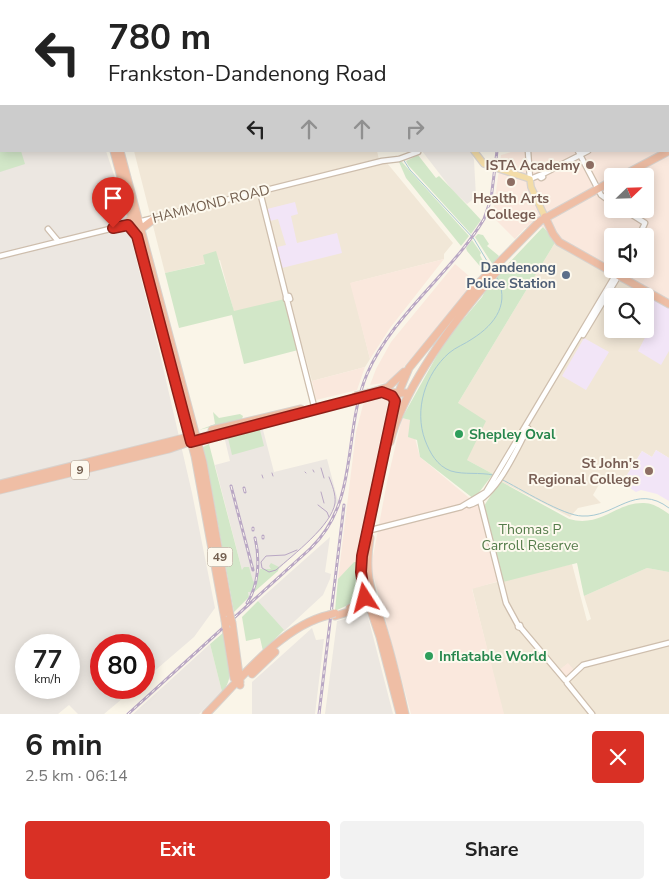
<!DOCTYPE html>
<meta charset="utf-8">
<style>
:root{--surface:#fff;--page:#f2f2f2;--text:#222;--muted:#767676;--accent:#d93025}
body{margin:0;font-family:"Nunito Sans",sans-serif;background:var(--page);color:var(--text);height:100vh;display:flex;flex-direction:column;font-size:19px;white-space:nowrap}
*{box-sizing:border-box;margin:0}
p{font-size:16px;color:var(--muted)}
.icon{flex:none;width:28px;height:28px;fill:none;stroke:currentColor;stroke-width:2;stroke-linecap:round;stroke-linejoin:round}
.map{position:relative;height:714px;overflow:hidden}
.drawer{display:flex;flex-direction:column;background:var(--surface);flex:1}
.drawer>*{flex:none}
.hud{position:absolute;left:0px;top:0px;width:670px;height:152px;box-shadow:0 2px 12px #0003;background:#fff;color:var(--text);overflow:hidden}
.needle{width:32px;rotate:67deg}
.fabs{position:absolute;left:604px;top:168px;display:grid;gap:10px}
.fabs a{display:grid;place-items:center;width:50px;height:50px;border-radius:5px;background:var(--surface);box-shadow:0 2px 12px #0003;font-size:25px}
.speed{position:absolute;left:15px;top:634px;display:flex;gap:10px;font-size:25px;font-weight:700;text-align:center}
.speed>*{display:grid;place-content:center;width:65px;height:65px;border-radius:50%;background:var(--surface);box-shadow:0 2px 12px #0003;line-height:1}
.speed small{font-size:12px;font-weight:400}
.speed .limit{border:8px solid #d22;background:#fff;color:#111}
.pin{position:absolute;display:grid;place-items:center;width:42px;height:42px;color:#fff;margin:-51px -21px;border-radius:50% 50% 50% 0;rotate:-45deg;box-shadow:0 0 5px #0007}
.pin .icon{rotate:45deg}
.me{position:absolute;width:55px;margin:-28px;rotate:351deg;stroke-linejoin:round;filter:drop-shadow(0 0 4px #0008)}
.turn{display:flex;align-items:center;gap:18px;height:105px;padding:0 25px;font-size:22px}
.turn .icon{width:65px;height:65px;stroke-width:2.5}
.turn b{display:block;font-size:35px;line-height:42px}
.lanes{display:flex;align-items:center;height:48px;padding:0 25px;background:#0003;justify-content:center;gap:25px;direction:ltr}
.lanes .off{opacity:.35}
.round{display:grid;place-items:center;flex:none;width:52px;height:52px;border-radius:5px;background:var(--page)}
.summary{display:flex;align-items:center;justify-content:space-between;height:85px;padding:0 25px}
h1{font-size:30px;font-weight:700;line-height:38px}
.cta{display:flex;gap:10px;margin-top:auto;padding:10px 25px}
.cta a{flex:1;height:58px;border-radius:5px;background:var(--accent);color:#fff;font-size:20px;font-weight:700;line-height:58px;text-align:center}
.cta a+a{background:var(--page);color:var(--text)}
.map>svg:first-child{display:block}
</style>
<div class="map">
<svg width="669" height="714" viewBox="0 0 669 714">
<rect width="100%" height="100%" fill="#faf5e8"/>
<path fill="#f1e7d7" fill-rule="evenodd" d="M 93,0 L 323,0 L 324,1 L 93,1 Z
M 361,0 L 457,0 L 457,1 L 361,1 Z
M 592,0 L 669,0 L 669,68 L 669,1 Z
M 134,151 L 377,151 L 380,164 L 387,163 L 453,243 L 444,254 L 444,259 L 351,283 L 370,359 L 365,367 L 312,381 L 303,349 L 298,350 L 234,312 L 220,260 L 165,273 Z
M 556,241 L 669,307 L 669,458 L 656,450 L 652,457 L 642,451 L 622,483 L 611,477 L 608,483 L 601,481 L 593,495 L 601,503 L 578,508 L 570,517 L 500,481 L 493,474 L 467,460 L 458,403 ZM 612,296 L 645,296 L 645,329 L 612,329 Z
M 572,564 L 587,621 L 591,619 L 584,596 L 647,568 L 669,572 L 669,714 L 503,714 L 472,588 Z"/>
<path fill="#fae8dd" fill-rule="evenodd" d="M 669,69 L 669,307 L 556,241 L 543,227 L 525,228 L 515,239 L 495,219 L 493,213 L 501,155 L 505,154 L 514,151 L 669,151 ZM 612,176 L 645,176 L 645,209 L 612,209 ZM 612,236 L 645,236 L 645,269 L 612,269 Z
M 444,259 L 390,328 L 370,359 L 350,283 Z
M 455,264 L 476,282 L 391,382 L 370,385 L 376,369 L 391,342 Z
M 365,367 L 357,390 L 316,400 L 312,381 Z
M 387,396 L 389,398 L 354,564 L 338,579 L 356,432 L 364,401 Z
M 402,418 L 410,420 L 420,457 L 480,507 L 499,581 L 472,589 L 504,714 L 411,714 L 371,567 L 387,482 Z
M 568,663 L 574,670 L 565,677 L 559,670 Z"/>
<path fill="#ece7e1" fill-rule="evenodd" d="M 0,0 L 61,0 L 1,1 L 1,151 L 106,151 L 119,190 L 159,350 L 192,493 L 215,608 L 194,637 L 144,680 L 144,645 L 101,645 L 101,688 L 135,688 L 104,714 L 78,714 L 69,705 L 58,714 L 0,714 ZM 26,645 L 69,645 L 69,688 L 26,688 Z
M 422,151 L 471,151 L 474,160 L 476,197 L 467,204 L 453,191 Z
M 262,426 L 274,472 L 327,459 L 338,501 L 322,529 L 253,593 L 251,593 L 249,597 L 215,465 L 230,461 L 224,436 Z
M 330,537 L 325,572 L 331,574 L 330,579 L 323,595 L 284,631 L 258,601 Z
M 367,613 L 393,714 L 325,714 L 337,621 Z
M 312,628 L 316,640 L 324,639 L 315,714 L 252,714 L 252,682 Z
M 210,644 L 222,692 L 199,714 L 133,714 Z"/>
<path fill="#f2e5f7" d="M 295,202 L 298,214 L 291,216 L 297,243 L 337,233 L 342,253 L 282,268 L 277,247 L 286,245 L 285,242 L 278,219 L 270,221 L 267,209 Z
M 647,295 L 669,307 L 669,351 L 661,365 L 638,351 L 650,328 L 645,324 L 645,298 Z
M 584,338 L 609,352 L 586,390 L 562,376 Z
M 656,450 L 669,458 L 669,501 L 657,494 L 641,490 L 636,492 L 622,483 L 642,451 L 652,457 Z"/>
<path fill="#d2e7c8" d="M 0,94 L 1,151 L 21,151 L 25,164 L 0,172 Z
M 418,155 L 436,178 L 439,176 C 454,191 468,206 481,220 L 471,234 L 408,165 L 406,161 Z
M 399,162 L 402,162 L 469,236 L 461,246 L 406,178 Z
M 543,227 L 556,241 L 458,403 L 486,421 L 467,460 L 493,474 L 474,499 L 420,457 L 417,440 L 408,437 L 410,420 L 402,418 L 445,341 L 482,297 L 489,284 Z
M 478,234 L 483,235 L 489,244 L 487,246 L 499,256 L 493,265 L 475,237 Z
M 472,240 L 481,253 L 480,255 L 488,271 L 484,271 L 467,251 L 466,248 Z
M 216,251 L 234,311 L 285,299 L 298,350 L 244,364 L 232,315 L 179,328 L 165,273 L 205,264 L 203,255 Z
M 213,412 L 219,418 L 240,414 L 243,416 L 242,419 L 199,430 L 215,424 Z
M 259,426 L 264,446 L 232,455 L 228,438 Z
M 209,444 L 242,570 L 244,567 L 249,567 L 253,581 L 256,583 L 260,569 L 271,569 L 269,566 L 271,563 L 279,567 L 278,571 L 254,592 L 248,592 L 249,597 L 234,612 L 210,480 L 201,448 Z
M 500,481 L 569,519 C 601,528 616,502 644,503 C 653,503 662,509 669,514 L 669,572 L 647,568 L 584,596 L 577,563 L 503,582 L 484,506 Z
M 354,562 L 359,562 L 363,598 L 335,611 L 338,579 Z
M 258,601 L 284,630 L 263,651 L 260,638 L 246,641 L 242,617 Z
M 224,632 C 227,652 237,676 222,692 L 210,644 Z"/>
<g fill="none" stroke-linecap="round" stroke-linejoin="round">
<path stroke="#a6c9d3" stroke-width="1" d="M 353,0 L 354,1
M 403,159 L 410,170 L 474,239 L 490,266
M 493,475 C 480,472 464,475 451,471 C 437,466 430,453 425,440 C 414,410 425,374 449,353 C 456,347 465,344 472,339 C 496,324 511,302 496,276
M 501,479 C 519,488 564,516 582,516 C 615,518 635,482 669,508"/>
<defs>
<path id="secondary" d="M 535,1 L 535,0
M 669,90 L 669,91
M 528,151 L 530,179 L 540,175
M 578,151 L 601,195 L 612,203
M 541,175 L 588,151
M 541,175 L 543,177 L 541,178 L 539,176 Z
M 260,192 L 286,296
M 623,209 L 645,223 L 639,236
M 138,222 L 382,161 L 399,159 L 418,152
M 48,229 L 58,241
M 0,256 L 126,225
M 289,296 L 290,299 L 286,299 L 286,296 Z
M 287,300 L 314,406
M 583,335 L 616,280
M 480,500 L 506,603 L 518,625
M 469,505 C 496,498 515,452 528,428
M 371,530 L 461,507 L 486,492 L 619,269
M 521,628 L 520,625 L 518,625 L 518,627 L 521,628 L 565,680
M 567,680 L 583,665 L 669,643
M 567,683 L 592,714"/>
<path id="primary" d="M 461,0 L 462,1
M 466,0 L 466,1
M 474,151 L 484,164 L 530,179 L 531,187 L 545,217"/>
<path id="highway" d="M 70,0 L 70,1
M 75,0 L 76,1
M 114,151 L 195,456 L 225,620
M 120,151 L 203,463 L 230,615
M 622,176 L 669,151
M 545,217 L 553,234 L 559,242 L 669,304
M 125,225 L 132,217
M 141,229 L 154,219
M 380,392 L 406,393
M 369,393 L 388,387 L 404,372
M 212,430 L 301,409
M 390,442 C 405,383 458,316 498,270
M 0,484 L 192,436
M 0,490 L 169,449 L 212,434 L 354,399
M 370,538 C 363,581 374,596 385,635 C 393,661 399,688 405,714
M 350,608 L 361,603 L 366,595
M 335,616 L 374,604
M 232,623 L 240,682
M 226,628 L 234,678 L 240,685
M 252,674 L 275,652
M 206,714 C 240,680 281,626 329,615
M 400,714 L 380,637 L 364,590 L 361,568 L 395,401 L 409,368 L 474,288 L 540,221 L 612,181"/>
</defs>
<use href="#secondary" stroke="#cebead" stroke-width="7"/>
<use href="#primary" stroke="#d8d2cd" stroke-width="8"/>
<use href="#highway" stroke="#d8d2cd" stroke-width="9"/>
<use href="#secondary" stroke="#fff" stroke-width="4.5"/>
<use href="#primary" stroke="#f3dca7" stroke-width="5.5"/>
<use href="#highway" stroke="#efbea5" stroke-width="7"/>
<path stroke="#b9a7c4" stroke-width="1" d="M 321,468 L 324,478
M 313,470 L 314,472
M 305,472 L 306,473
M 272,473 L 273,476
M 262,475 L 263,478
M 321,492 L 324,503
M 318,505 L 327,512 L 329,517
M 297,550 L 285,555 L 266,556 L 261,562 L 262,568 L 269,572 L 276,570 C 293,555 332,525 335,503 C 336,494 332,485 329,477"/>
<defs>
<path id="rail" d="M 525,1 L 526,0
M 231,486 L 253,570
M 244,488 L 245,492
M 253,528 L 253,530
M 263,536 L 263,538
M 247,603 C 259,585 260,559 255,538
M 128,714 L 311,548 C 360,500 342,434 367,374 C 393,314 451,274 484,219 L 491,199 L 497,151
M 319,714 L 344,505"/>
</defs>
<use href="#rail" stroke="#b9a7c4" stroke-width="3"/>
<use href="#rail" stroke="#fdf9ee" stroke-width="1" stroke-dasharray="4" stroke-linecap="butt"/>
<defs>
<path id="highway-bridge" d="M 355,396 L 369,393
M 230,615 L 232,623
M 329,615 L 335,613
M 225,620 L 226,628"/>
</defs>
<use href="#highway-bridge" stroke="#d8d2cd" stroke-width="9" stroke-linecap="butt"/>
<use href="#highway-bridge" stroke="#efbea5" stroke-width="7"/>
</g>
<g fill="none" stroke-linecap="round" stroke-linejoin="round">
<defs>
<path id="route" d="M 113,228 L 128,225 L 137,236 L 191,442 L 382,392 L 392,396 L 395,401 L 362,556 L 361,572 L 365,598"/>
</defs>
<use href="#route" stroke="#8d1f18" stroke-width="12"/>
<use href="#route" stroke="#d93025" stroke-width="9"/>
</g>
<g fill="#8d6e63" stroke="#fdf9ee" stroke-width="2">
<circle cx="590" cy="165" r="5"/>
<circle cx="511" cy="182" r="5"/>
<circle cx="649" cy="471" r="5"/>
</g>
<circle fill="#5c6f8a" stroke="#fdf9ee" stroke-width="2" cx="566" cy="275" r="5"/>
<g fill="#2e9e5b" stroke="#fdf9ee" stroke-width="2">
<circle cx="459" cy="434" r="5"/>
<circle cx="429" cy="656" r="5"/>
</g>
<g text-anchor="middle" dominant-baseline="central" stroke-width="4" stroke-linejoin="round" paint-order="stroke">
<g fill="#fdf9ee" stroke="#9c8c7e" stroke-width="1">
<rect x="71" y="460.5" width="18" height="19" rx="4"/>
<rect x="207.5" y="547.5" width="25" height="19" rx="4"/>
</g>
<g font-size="12" font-weight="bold" fill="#725e4e">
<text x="80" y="470">9</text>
<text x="220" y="557">49</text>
</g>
<g font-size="14" font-weight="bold" fill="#785e54" stroke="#fdf9ee" text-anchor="end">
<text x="580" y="165">ISTA Academy</text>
<text x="511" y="198" text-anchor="middle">Health Arts<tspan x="511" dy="16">College</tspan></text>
<text x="639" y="463">St John's<tspan x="639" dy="16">Regional College</tspan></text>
</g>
<g font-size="14" fill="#725e4e" stroke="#fdf9ee">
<text transform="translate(211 204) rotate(-14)">HAMMOND ROAD</text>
</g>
<g font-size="14" font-weight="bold" fill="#4e5e75" stroke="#fdf9ee" text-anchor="end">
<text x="556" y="267">Dandenong<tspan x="556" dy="16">Police Station</tspan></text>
</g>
<g font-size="14" font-weight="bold" fill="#27864d" stroke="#fdf9ee" text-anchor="start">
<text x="469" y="434">Shepley Oval</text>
<text x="439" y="656">Inflatable World</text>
</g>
<g font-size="14" fill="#557c4b" stroke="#fdf9ee">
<text x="530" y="529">Thomas P<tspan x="530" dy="16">Carroll Reserve</tspan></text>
</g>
</g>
</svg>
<div class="fabs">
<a><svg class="needle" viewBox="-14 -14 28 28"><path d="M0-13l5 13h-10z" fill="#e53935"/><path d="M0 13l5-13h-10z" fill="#767676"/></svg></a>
<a><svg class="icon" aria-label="sound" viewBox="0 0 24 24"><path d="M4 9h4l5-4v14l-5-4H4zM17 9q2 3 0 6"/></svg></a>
<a><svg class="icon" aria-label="search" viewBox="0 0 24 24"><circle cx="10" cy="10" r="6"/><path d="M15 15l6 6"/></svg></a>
</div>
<div class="speed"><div>77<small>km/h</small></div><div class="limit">80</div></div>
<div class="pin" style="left:113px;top:228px;background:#d93025"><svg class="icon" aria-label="arrive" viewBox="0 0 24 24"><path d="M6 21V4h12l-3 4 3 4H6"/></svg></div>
<svg class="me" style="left:365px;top:598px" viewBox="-20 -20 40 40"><path d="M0-17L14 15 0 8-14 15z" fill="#d93025" stroke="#fff" stroke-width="4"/></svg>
<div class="hud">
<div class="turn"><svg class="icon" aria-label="left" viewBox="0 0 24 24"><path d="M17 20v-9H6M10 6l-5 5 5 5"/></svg><div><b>780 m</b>Frankston-Dandenong Road</div></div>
<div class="lanes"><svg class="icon" aria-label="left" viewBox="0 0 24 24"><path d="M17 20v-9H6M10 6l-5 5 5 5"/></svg><svg class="icon off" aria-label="ahead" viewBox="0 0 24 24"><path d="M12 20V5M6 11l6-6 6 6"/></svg><svg class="icon off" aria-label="ahead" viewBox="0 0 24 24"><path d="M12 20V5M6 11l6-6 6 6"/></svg><svg class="icon off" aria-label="right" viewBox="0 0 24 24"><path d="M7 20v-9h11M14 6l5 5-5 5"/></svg></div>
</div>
</div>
<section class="drawer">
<div class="summary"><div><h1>6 min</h1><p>2.5 km · 06:14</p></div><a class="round" style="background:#d93025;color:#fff"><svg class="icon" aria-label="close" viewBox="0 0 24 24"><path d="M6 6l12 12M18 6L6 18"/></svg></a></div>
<div class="cta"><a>Exit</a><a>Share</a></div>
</section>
